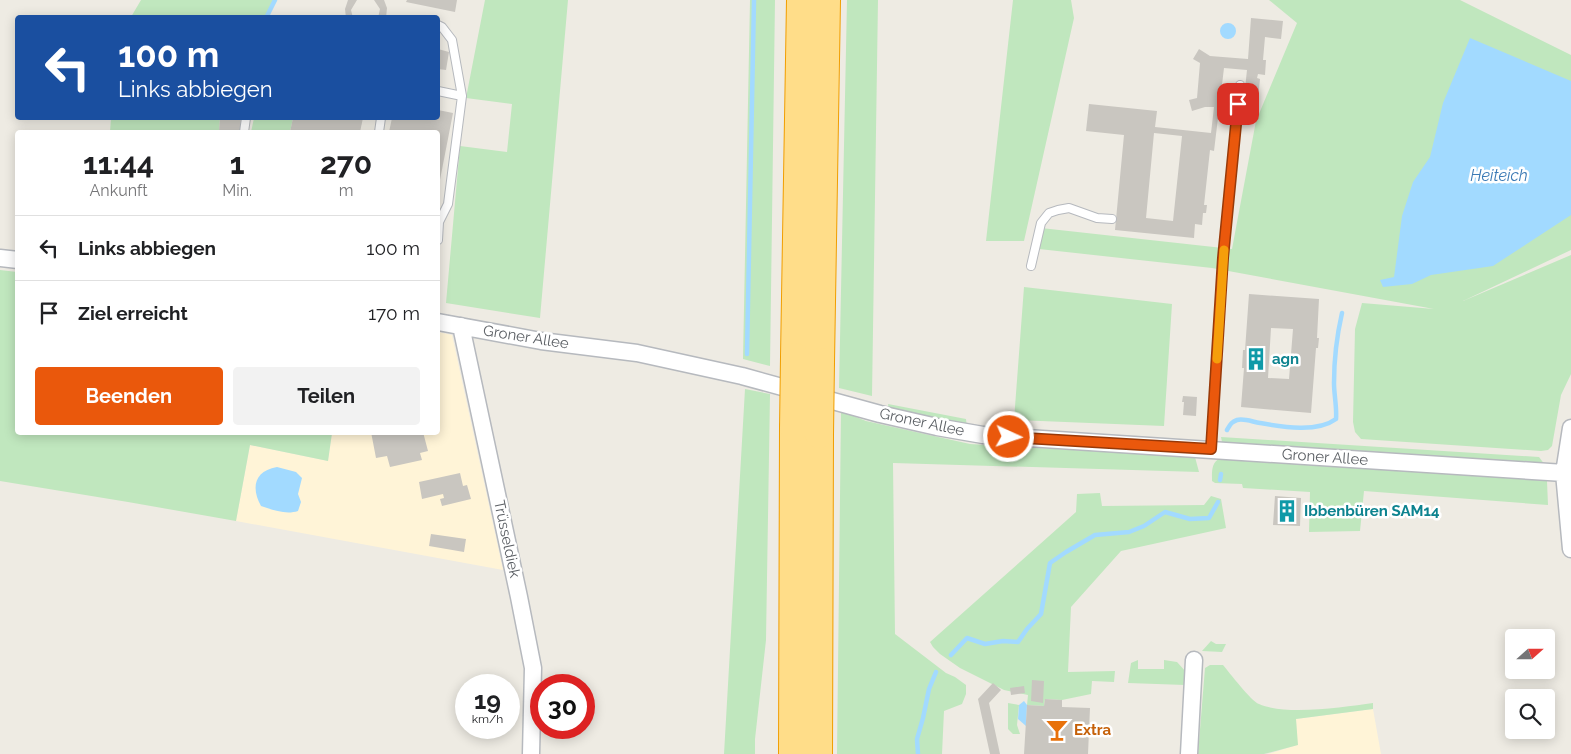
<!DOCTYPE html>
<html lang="de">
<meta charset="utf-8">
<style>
:root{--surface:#fff;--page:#f2f2f2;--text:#202124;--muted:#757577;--line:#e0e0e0;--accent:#ea580c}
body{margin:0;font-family:Raleway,sans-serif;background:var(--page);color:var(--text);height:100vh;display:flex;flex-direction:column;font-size:19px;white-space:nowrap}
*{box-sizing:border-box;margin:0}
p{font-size:16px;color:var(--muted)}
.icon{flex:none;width:28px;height:28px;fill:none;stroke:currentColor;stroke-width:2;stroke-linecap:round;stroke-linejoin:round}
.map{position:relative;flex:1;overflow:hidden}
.panel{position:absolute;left:15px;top:130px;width:425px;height:305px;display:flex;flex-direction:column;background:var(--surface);border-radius:5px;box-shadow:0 2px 12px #0003}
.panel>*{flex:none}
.guide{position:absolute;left:15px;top:15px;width:425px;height:105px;border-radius:5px;box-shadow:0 2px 12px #0003;background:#1a4fa0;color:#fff;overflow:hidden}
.needle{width:32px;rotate:69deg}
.fabs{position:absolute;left:1505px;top:629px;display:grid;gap:10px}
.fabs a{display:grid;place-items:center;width:50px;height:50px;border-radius:5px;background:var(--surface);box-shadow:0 2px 12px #0003;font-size:25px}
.speed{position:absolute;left:455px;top:674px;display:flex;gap:10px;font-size:25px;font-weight:700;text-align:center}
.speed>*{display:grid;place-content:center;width:65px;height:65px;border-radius:50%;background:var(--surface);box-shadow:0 2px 12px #0003;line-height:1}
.speed small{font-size:12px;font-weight:400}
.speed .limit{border:8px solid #d22;background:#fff;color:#111}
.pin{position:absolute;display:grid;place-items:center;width:42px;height:42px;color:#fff;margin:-21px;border-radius:10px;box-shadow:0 2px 8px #0006}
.me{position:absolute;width:55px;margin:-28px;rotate:93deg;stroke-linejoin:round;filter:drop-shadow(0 0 4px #0008)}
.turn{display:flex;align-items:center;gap:18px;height:105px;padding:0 20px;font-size:22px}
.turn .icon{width:65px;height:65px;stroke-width:2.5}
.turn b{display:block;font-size:35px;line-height:42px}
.eta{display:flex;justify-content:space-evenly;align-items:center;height:85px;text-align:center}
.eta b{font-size:30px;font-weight:700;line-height:35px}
.button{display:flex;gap:10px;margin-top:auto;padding:10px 20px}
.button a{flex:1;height:58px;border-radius:5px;background:var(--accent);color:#fff;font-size:20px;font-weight:700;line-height:58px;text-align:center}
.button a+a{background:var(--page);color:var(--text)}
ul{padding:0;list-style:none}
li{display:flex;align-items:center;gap:15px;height:65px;padding:0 20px;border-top:1px solid var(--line)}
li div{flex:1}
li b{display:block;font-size:19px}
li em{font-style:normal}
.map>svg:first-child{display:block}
</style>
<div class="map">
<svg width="1571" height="754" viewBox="0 0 1571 754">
<rect width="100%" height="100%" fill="#eeebe3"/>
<path fill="#fff4d7" d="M 438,332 L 452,335 L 503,570 L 236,521 L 250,445 L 328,461 L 332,433 L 438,432 Z
M 1373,709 L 1381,754 L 1268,754 L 1297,745 L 1296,719 Z"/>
<path fill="#c0e7be" d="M 141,0 L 277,0 L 267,17 L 131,17 Z
M 485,0 L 568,0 L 540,318 L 446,303 L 460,146 L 507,152 L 512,104 L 466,98 Z
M 750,0 L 775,0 L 770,366 L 743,359 Z
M 847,0 L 878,0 L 872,396 L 839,388 Z
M 1013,0 L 1071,0 L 1074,18 L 1024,241 L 986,241 Z
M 1269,0 L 1460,0 L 1571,55 L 1571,250 L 1463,301 L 1571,255 L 1571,374 L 1561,395 L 1552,446 L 1548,450 L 1541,451 L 1361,439 L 1355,432 L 1353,422 L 1355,329 L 1362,303 L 1434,309 L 1212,268 L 1039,249 L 1041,228 L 1232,249 L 1256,121 L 1297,23 Z
M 111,118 L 220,118 L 219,132 L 110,132 Z
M 254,118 L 293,118 L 290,132 L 251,132 Z
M 0,270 L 17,272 L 18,432 L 332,433 L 328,461 L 250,445 L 236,521 L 128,502 L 0,481 Z
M 1024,287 L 1172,304 L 1164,426 L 1014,420 Z
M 745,389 L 770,394 L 766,640 L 755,739 L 755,754 L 724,754 Z
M 888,404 L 966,419 L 967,428 L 889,411 Z
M 841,411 L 866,421 L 970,444 L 1195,457 L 1199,472 L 893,463 L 895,634 L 946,673 L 955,677 L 966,685 L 966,694 L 962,704 L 944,711 L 942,754 L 837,754 Z
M 1221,437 L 1539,457 L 1545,465 L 1225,443 L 1222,442 Z
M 1220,458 L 1543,479 L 1547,481 L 1548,505 L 1364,491 L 1360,531 L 1309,532 L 1310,492 L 1243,488 L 1242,484 L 1215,483 L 1212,481 C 1212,472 1211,463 1220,458 Z
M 1100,493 L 1102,506 L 1204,505 L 1211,496 L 1221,499 L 1226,528 L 1121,551 L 1071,607 L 1068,672 L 1115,671 L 1114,682 L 1092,681 L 1091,694 L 1062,700 L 1045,699 L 1044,706 L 1027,705 L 1028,695 L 1004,690 L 960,668 L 940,654 L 933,647 L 930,642 L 1076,512 L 1077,494 Z
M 1211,641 L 1216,644 L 1226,644 L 1222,652 L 1202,651 Z
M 1138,660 L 1138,669 L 1164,669 L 1164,660 L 1177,662 L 1187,673 L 1185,685 L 1128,683 L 1131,663 Z
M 1210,665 L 1223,665 C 1229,672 1251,701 1259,704 C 1286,716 1344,707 1373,703 L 1373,709 L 1296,719 L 1298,745 L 1264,754 L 1198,754 L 1205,668 Z
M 1008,703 L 1019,705 L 1017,725 L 1020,734 L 1013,734 L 1008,729 Z"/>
<path fill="#a2daff" d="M1220 31a8 8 0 1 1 16 0a8 8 0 1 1-16 0Z
M 1470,38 L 1571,81 L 1571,215 L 1493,266 L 1431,275 L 1412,284 L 1383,287 L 1380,280 L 1394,277 L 1402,216 L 1413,182 L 1430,157 L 1443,103 Z
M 277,467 L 296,472 L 302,478 L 298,494 L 301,502 L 298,511 C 286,515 273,510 261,506 C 251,488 254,471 277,467 Z
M 1024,701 L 1027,705 L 1026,726 L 1018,719 L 1019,705 Z"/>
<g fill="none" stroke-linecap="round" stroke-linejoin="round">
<path stroke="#a2daff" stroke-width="4.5" d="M 266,18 L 275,0
M 747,354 L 754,0
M 1227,430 C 1230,425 1231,422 1237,420 C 1244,418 1253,422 1260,423 C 1283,427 1317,433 1336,419 C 1337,407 1334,395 1334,383 C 1334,360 1337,335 1342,313
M 1220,480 L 1221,474
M 951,655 L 967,638 L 985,644 L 1003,641 L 1018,642 L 1027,629 L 1041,614 L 1050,563 L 1066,552 L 1095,535 L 1129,532 L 1144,526 L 1165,512 L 1190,519 L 1209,518 L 1218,502
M 918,754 L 917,739 L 923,718 L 929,689 L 936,672"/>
</g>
<path fill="#c9c6c0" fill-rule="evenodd" d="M 348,0 L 357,0 L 351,10 L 353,18 L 346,18 L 345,9 Z
M 374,0 L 384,0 L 387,8 L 386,18 L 378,18 L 380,9 Z
M 407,0 L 457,0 L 455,12 L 406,2 Z
M 1251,18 L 1283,21 L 1281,39 L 1265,37 L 1263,60 L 1266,60 L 1265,75 L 1258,74 L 1257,78 L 1260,79 L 1257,109 L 1243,107 L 1247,70 L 1224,68 L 1214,151 L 1210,150 L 1204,205 L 1207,205 L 1206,213 L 1203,213 L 1202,225 L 1195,224 L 1194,238 L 1115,230 L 1124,135 L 1086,131 L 1089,104 L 1157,111 L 1155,127 L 1211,133 L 1214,107 L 1205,107 L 1192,111 L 1189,100 L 1197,98 L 1200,63 L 1193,59 L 1199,49 L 1210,56 L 1248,59 ZM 1154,133 L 1182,136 L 1173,221 L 1146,218 Z
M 438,49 L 449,52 L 446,70 L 438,69 Z
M 438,110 L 453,113 L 438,190 L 438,132 L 389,132 L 392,118 L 438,118 Z
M 220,118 L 241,118 L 240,132 L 219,132 Z
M 293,118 L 363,118 L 360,132 L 290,132 Z
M 1249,294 L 1319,299 L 1317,338 L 1319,338 L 1318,348 L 1316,348 L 1311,413 L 1241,407 L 1244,368 L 1242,368 L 1243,350 L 1245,350 ZM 1271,328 L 1293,329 L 1289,379 L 1268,378 Z
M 1183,396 L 1197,397 L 1196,416 L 1183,415 L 1184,402 L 1182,402 Z
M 371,432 L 423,432 L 428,451 L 420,453 L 422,460 L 390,467 L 387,456 L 376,458 Z
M 460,473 L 463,486 L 467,485 L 471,499 L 442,506 L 440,499 L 444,498 L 443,494 L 422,499 L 419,482 Z
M 1275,496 L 1301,498 L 1300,526 L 1273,525 Z
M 431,534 L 466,539 L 464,552 L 429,546 Z
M 1032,680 L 1044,681 L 1043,703 L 1031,701 Z
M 993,683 L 1001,690 L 989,703 L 1000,754 L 990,754 L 978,699 Z
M 1024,686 L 1025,693 L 1011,695 L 1010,688 Z
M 1045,699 L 1062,700 L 1062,707 L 1090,708 L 1088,754 L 1024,754 L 1027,705 L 1044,706 Z"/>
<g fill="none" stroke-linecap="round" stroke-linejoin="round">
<defs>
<path id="service" d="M 438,25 L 442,27 L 452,40 L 462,96
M 438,91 L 462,96 L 448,204 L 439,222 L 438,240
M 244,132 L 246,118
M 379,132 L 381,118
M 1031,266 L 1041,223 L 1049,213 L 1058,210 L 1069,208 L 1097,218 L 1112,219
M 1211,449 L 1223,257 L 1240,85"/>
<path id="minor" d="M 0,258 L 18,260
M 438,322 L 541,341 L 637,353 L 742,376 L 880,414 L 937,427 L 983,435 L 1564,473
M 461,326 L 519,597 L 533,668 L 531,754
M 1571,428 L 1564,473 L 1571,549
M 1189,754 L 1194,660"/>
<path id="motorway" d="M 795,357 L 801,0
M 820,362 L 826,0
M 793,754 L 794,428
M 818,754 L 819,434"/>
</defs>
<use href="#service" stroke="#b6b9be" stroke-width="10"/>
<use href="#minor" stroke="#b6b9be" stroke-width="19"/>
<use href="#motorway" stroke="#f19e00" stroke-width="30"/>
<use href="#service" stroke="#fff" stroke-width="8"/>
<use href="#minor" stroke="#fff" stroke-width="16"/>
<use href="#motorway" stroke="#ffdd89" stroke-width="28"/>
<defs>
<path id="motorway-bridge" d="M 794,428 L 795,357
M 819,434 L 820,362"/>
</defs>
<use href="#motorway-bridge" stroke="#f19e00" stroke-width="30" stroke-linecap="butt"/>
<use href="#motorway-bridge" stroke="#ffdd89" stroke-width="28"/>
</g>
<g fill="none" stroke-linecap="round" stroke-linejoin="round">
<defs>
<path id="route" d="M 1009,437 L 1211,449 L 1223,258 L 1238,104"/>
</defs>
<use href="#route" stroke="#983908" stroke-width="12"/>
<use href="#route" stroke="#ea580c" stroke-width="9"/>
<path stroke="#f59e0b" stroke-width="9" d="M 1217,359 L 1224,250"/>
</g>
<defs>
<symbol id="building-bare" viewBox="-9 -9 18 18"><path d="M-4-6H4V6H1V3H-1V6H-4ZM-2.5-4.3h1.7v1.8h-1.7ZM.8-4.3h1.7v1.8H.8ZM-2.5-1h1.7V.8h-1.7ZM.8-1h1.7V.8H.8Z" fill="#0f9aa8" stroke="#fff" stroke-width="2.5" paint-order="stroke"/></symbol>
<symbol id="bar-bare" viewBox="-9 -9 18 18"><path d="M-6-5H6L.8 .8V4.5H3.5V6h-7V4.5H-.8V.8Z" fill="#e8710a" stroke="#fff" stroke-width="2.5" paint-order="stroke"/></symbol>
</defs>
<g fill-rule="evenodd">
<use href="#building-bare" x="1240" y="343" width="32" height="32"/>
<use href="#building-bare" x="1271" y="495" width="32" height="32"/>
<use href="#bar-bare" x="1041" y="714" width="32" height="32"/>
</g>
<g text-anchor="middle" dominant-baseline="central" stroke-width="5" stroke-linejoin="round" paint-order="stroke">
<g font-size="15" fill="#5b5f64" stroke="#fff">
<text transform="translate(526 337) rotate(9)">Groner Allee</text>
<text transform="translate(922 422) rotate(12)">Groner Allee</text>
<text transform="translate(1325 457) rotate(4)">Groner Allee</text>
<text transform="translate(507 539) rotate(78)">Trüsseldiek</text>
</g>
<g font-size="15" font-weight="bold" fill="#0d838f" stroke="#fff" text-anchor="start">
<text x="1272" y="359">agn</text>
<text x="1304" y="511">Ibbenbüren SAM14</text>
</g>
<g font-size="15" font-weight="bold" fill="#c56008" stroke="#fff" text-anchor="start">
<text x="1074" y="730">Extra</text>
</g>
<g font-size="16" font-style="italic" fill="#3b7ab5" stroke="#fff">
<text x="1499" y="175">Heiteich</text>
</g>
</g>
</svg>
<div class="fabs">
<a><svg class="needle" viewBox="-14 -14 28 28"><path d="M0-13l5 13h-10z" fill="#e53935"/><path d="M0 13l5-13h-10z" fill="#757577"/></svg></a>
<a><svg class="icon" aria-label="search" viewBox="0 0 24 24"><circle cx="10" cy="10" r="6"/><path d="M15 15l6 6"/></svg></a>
</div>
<div class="speed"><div>19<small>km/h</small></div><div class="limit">30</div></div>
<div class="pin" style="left:1238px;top:104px;background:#d93025"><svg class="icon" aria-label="arrive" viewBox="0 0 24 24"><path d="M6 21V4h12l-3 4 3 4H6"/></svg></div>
<svg class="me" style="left:1009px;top:437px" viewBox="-20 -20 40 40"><circle r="17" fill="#ea580c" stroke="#fff" stroke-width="3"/><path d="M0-11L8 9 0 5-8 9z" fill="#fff"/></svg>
<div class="guide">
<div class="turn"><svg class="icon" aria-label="left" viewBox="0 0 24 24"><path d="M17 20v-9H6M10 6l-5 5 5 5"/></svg><div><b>100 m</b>Links abbiegen</div></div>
</div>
<section class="panel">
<div class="eta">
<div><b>11:44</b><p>Ankunft</p></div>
<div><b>1</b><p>Min.</p></div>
<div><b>270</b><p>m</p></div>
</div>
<ul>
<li><svg class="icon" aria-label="left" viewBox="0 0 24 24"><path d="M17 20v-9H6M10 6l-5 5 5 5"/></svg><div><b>Links abbiegen</b></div><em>100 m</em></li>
<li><svg class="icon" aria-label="arrive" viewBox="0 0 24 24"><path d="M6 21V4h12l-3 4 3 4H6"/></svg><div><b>Ziel erreicht</b></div><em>170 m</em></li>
</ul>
<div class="button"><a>Beenden</a><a>Teilen</a></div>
</section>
</div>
